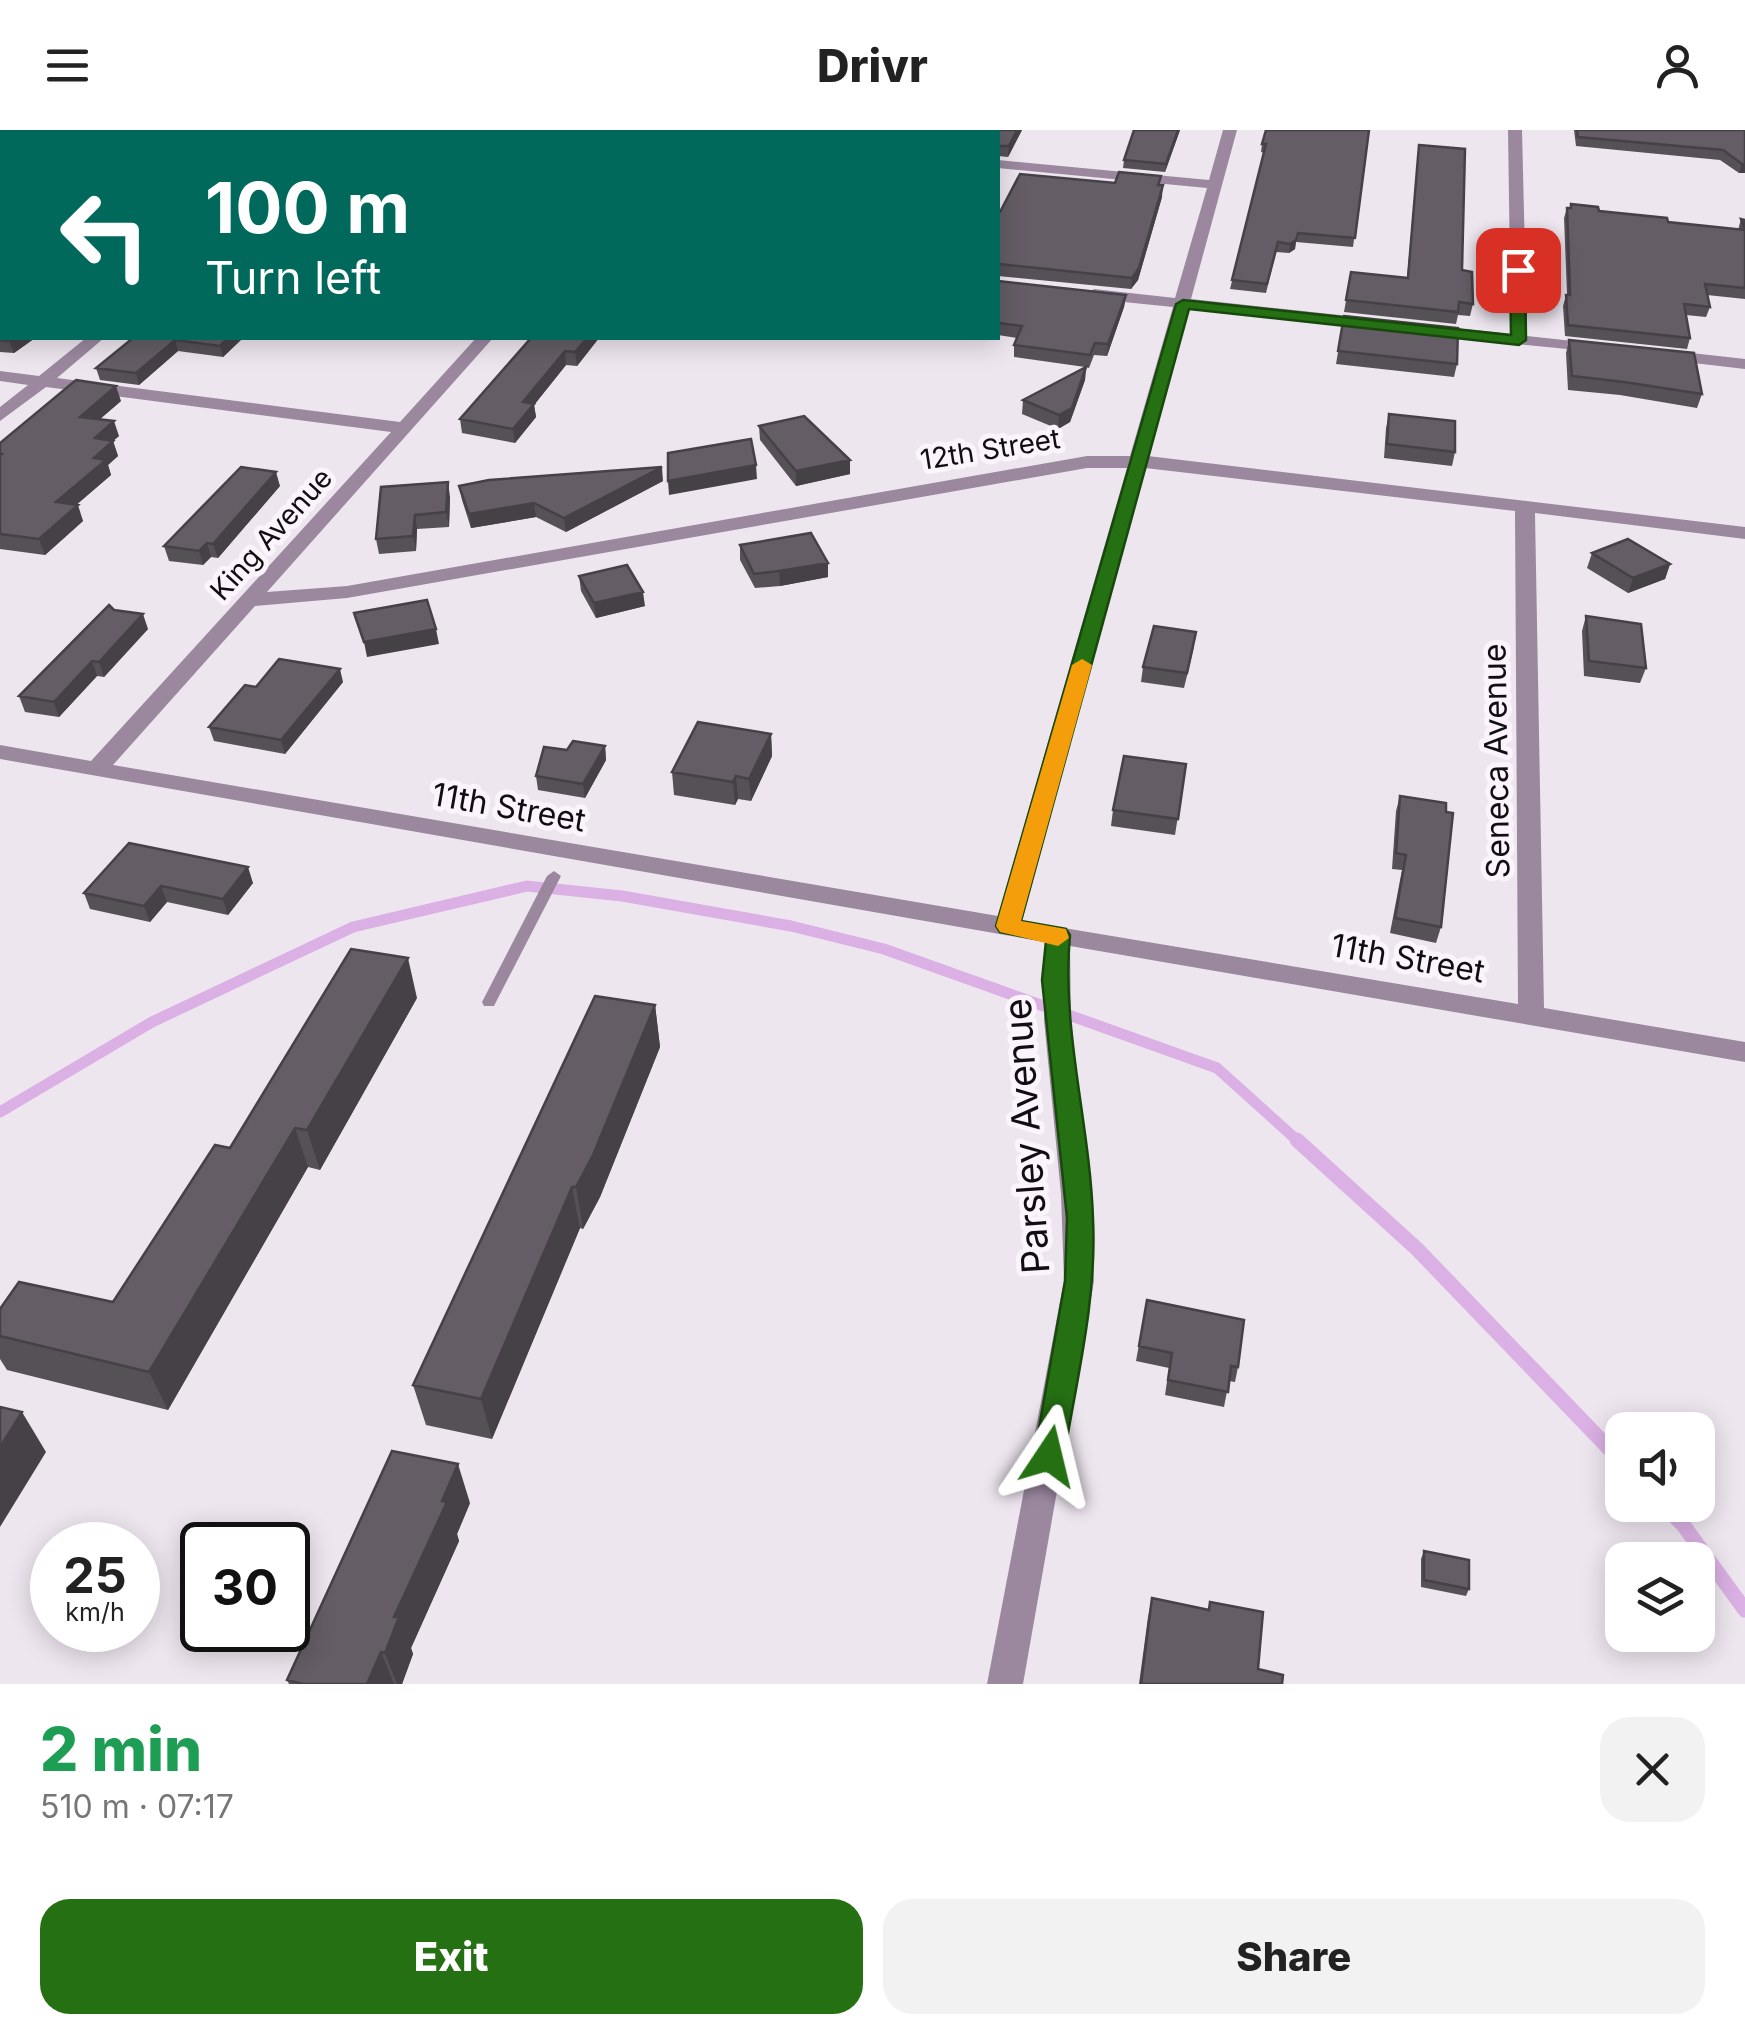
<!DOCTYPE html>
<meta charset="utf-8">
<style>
:root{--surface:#fff;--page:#f2f2f2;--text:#222;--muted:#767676;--accent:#257013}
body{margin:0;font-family:Inter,sans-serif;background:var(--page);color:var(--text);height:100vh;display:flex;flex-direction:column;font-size:38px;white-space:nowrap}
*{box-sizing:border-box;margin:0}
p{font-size:32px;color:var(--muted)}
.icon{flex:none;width:55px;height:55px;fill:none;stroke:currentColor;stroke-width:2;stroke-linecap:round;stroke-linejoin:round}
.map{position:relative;height:1554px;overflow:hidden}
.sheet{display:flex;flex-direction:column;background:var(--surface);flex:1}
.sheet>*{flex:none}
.hud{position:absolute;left:0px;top:0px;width:1000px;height:210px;box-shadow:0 5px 25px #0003;background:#00695c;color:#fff;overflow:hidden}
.controls{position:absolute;left:1605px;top:1282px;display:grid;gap:20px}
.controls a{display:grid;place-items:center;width:110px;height:110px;border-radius:20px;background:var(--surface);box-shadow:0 5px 25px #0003;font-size:50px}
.speed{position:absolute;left:30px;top:1392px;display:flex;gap:20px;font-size:50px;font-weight:700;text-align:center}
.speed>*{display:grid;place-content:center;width:130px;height:130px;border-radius:50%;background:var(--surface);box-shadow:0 5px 25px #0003;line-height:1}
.speed small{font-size:25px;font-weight:400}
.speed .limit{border:5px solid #111;border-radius:15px;background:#fff;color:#111}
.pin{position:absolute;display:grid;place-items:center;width:85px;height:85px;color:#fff;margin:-42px;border-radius:20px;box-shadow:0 5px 15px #0006}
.me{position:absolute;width:110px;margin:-55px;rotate:10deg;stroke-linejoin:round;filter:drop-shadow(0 0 8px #0008)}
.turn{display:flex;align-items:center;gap:35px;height:210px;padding:0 40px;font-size:45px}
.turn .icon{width:130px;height:130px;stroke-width:2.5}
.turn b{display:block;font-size:70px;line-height:85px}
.round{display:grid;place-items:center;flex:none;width:105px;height:105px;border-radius:30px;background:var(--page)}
.overview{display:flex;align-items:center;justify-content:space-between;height:170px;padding:0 40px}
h1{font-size:60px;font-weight:800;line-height:75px;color:#1e9e55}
.cta{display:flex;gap:20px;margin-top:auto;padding:20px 40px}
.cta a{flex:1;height:115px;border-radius:30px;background:var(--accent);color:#fff;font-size:40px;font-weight:800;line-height:115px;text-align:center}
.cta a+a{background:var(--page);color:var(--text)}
header{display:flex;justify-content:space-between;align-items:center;height:130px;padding:0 40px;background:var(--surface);font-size:45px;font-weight:800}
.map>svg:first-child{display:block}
</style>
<header><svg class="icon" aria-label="menu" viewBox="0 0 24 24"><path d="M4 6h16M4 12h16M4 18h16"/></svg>Drivr<svg class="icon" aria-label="person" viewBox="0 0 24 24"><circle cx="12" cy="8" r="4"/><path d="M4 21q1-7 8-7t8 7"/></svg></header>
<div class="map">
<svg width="1745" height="1554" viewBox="0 0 1745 1554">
<rect width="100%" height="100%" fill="#eee6ef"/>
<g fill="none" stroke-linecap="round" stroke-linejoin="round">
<path stroke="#dbb0e4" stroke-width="11" d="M 0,982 L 152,892 L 353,797 L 527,756 L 622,766 L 791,796 L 884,819 L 1217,938 L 1300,1013"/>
<path stroke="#dbb0e4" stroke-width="15" d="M 1297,1010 L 1417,1119 L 1622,1332
M 1664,1375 L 1684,1396 L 1745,1480"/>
<path fill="#9b889f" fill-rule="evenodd" d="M 554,741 L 561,746 L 496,872 L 494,876 L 484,876 L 482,872 L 547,746 Z"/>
<path fill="#9b889f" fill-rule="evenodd" d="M 1223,0 L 1237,0 L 1191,169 L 1377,189 L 1385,194 L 1377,199 L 1188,179 L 1148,326 L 1745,397 L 1745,409 L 1535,383 L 1544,878 L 1745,912 L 1745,932 L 1070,816 L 1071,890 L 1090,1064 L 1094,1151 L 1023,1554 L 987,1554 L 1064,1151 L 1061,1064 L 1044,890 L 1045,812 L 0,629 L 0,615 L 91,631 L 391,302 L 46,257 L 0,291 L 0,277 L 28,255 L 0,251 L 0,241 L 39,246 L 86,208 L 104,208 L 57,248 L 400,292 L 476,208 L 493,208 L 267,462 L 347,456 L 1087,326 L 1130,326 L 1173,177 L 1094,169 L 1086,164 L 1094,159 L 1175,168 L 1207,58 L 998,38 L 998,30 L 1209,50 ZM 1087,338 L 1127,338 L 998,786 L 113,635 L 255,476 L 347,468 ZM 1145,338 L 1515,381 L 1518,874 L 1022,791 Z
M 1508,0 L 1522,0 L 1527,206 L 1601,214 L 1607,215 L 1607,223 L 1427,205 L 1419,200 L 1427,195 L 1511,204 Z
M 1665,220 L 1745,229 L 1745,239 L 1659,229 L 1659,221 Z"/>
</g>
<path fill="#565057" d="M 1022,0 L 1008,27 L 998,26 L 998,2 Z
M 1134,0 L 1180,0 L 1165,42 L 1123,38 L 1124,30 Z
M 1369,0 L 1353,117 L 1296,112 L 1295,119 L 1289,123 L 1276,122 L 1266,163 L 1230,159 L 1264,23 L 1261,22 L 1262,14 Z
M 1574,0 L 1745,0 L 1745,43 L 1739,43 L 1720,30 L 1576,16 Z
M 1419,15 L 1473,174 L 1470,186 L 1458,185 L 1456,194 L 1344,182 L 1351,142 L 1407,148 Z
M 2,17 L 2,108 L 1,109 L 2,208 L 35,208 L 14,223 L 0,222 L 0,19 Z
M 1161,46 L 1160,55 L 1162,67 L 1138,150 L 1131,159 L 998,146 L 1000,82 L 1115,53 Z
M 1571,74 L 1599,81 L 1668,92 L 1738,100 L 1741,89 L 1745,90 L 1745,169 L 1707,165 L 1710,177 L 1706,187 L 1686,185 L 1690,208 L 1687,219 L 1565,206 L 1563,176 L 1566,165 L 1567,165 L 1564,88 L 1567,78 L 1570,78 Z
M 998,148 L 998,151 L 1126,165 L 1124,177 L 1107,226 L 1094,225 L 1089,238 L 1086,237 L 1085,250 L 1070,292 L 1058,299 L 1022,284 L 1023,270 L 1085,237 L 1014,227 L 1014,215 L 1017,208 L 998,205 Z
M 1344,186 L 1457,234 L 1454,247 L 1336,234 Z
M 133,208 L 243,208 L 223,227 L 178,221 L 139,255 L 100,250 L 96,238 Z
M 531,208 L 599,208 L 577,236 L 566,235 L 534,275 L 536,287 L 515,313 L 462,303 L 460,289 Z
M 1569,210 L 1702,264 L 1697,278 L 1620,265 L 1568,260 L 1566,223 Z
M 121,271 L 100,289 L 119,306 L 113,311 L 118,326 L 108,335 L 111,345 L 76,375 L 83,391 L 45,425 L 0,419 L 0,313 Z
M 1389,284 L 1455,322 L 1452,336 L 1384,328 L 1386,298 Z
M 759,296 L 850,330 L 850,344 L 796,356 L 760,310 Z
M 663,351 L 566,402 L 536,387 L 471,398 L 462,370 L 459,356 Z
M 280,356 L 218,428 L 211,427 L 203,435 L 169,431 L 164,416 Z
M 381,357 L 450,367 L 449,397 L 417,399 L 416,421 L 379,424 L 376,409 Z
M 740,415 L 828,433 L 828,447 L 780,456 L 755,458 L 740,430 Z
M 1592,423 L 1670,434 L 1665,449 L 1628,463 L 1587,438 Z
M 579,446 L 645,476 L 596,488 L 581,461 Z
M 114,480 L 148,499 L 104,547 L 97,546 L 59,587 L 25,582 L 19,566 Z
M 1586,486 L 1646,538 L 1640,553 L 1584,546 L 1582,501 Z
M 1194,517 L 1184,558 L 1141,552 L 1143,537 Z
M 343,552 L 285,624 L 214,611 L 209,597 L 256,557 Z
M 771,604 L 772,626 L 751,671 L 738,669 L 735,675 L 674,665 L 672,642 Z
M 605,616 L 606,630 L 585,668 L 538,660 L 536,646 L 567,620 Z
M 1186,634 L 1175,705 L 1111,696 L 1113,680 Z
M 1400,666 L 1446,682 L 1441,797 L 1436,813 L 1390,803 L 1402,740 L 1392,739 L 1396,681 Z
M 129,713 L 253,753 L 228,785 L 167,772 L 150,792 L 90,779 L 84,763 Z
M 417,868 L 320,1040 L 308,1037 L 168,1280 L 7,1240 L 0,1229 L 0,1179 L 113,1172 L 230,1018 Z
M 655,875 L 660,917 L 600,1067 L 583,1099 L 580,1098 L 492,1309 L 426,1295 L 413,1255 Z
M 1147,1170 L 1238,1237 L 1235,1252 L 1229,1251 L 1224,1277 L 1165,1265 L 1169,1238 L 1136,1231 Z
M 470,1373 L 457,1404 L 459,1411 L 411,1518 L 413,1524 L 402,1554 L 289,1554 L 287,1550 Z
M 1424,1421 L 1469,1459 L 1466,1466 L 1421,1457 L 1421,1429 Z
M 1152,1468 L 1208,1479 L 1210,1472 L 1258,1539 L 1282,1554 L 1139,1554 L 1148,1487 Z"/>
<path fill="#464147" d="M 288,0 L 304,0 L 300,2 L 284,2 Z
M 429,0 L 446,0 L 439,2 L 422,2 Z
M 1017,0 L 1022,0 L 1008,27 L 1009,16 Z
M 1178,0 L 1180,0 L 1165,42 L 1166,34 Z
M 1742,34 L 1745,34 L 1745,43 L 1739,43 Z
M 1163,55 L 1162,67 L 1138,150 L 1131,159 L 1132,148 Z
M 1296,110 L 1295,119 L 1289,123 L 1290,114 Z
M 1126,165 L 1124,177 L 1107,226 L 1108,214 Z
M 15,208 L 35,208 L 14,223 L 9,211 Z
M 228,208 L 243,208 L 223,227 L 220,216 Z
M 587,208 L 599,208 L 577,236 L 575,222 Z
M 175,210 L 178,221 L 139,255 L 136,243 Z
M 565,221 L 566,235 L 534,275 L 536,287 L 515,313 L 513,299 L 523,272 Z
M 1086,237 L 1085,250 L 1070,292 L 1058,299 L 1059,285 Z
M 116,256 L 121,271 L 85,302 L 80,287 Z
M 114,291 L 119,306 L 113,311 L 118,326 L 108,335 L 111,345 L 61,388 L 56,372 L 94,328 L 95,308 Z
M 850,330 L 850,344 L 796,356 L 796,341 Z
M 756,335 L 757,349 L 669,365 L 668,351 Z
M 662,337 L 663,351 L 566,402 L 564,388 Z
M 276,342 L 280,356 L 218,428 L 213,414 Z
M 448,352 L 450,367 L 449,397 L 446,382 Z
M 534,373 L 536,387 L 471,398 L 469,384 Z
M 78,375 L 83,391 L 45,425 L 39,409 Z
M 415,385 L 417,399 L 416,421 L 413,406 Z
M 207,413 L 211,427 L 203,435 L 199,421 Z
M 828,433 L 828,447 L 780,456 L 779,441 Z
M 1670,434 L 1665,449 L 1628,463 L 1633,448 Z
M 643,462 L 645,476 L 596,488 L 594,473 Z
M 143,484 L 148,499 L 104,547 L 99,532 Z
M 436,499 L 439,514 L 367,527 L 364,512 Z
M 92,531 L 97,546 L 59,587 L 54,572 Z
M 340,539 L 343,552 L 285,624 L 281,610 Z
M 771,604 L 772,626 L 751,671 L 749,649 Z
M 605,616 L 606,630 L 585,668 L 583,654 Z
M 736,646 L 738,669 L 735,675 L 733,652 Z
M 248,737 L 253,753 L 228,785 L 223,769 Z
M 161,756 L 167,772 L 150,792 L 144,776 Z
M 408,828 L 417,868 L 320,1040 L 307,1000 Z
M 655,875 L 660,917 L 600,1067 L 583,1099 L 576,1057 Z
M 295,998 L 308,1037 L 168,1280 L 149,1242 Z
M 572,1057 L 580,1098 L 492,1309 L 481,1269 Z
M 22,1282 L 46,1322 L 0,1397 L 0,1317 Z
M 458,1334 L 470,1373 L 457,1404 L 459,1411 L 411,1518 L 413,1524 L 402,1554 L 397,1554 L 385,1523 L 394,1487 Z
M 381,1522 L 394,1554 L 367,1554 Z"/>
<path fill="#645d65" stroke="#464147" stroke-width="2.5" d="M 28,0 L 189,0 L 214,2 L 24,2 Z
M 225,0 L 288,0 L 284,2 L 221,2 Z
M 380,0 L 429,0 L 422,2 L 377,2 Z
M 704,0 L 1017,0 L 1009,16 L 998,16 L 998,2 L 702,2 Z
M 1134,0 L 1178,0 L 1166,34 L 1124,30 Z
M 1266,0 L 1369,0 L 1355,108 L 1298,103 L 1296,110 L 1290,114 L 1278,112 L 1267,154 L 1232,150 L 1266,14 L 1262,14 Z
M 1577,0 L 1745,0 L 1745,34 L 1742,34 L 1723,20 L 1578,7 Z
M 1419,15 L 1465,19 L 1462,140 L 1472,142 L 1473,174 L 1459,172 L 1458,182 L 1346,170 L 1351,142 L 1408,148 Z
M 2,17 L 2,94 L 0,96 L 0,19 Z
M 1119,42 L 1161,46 L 1158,55 L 1163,55 L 1139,138 L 1132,148 L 999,134 L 998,135 L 998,82 L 1000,82 L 1020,44 L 1115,53 Z
M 1571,74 L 1598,77 L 1599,81 L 1667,88 L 1668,92 L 1745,100 L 1741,89 L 1745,90 L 1745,158 L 1705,154 L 1710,177 L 1684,174 L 1690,208 L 1568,195 L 1566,165 L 1570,165 L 1567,78 L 1571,78 Z
M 0,109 L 2,109 L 2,208 L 15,208 L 9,211 L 0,210 Z
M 998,148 L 998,151 L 1126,165 L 1108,214 L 1095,213 L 1090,225 L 1014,215 L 1022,196 L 998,193 Z
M 1344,186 L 1458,198 L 1457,234 L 1338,221 Z
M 133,208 L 228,208 L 220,216 L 175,210 L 136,243 L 96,238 Z
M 531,208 L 587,208 L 575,222 L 565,221 L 523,272 L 534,274 L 513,299 L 460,289 Z
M 1569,210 L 1694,223 L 1702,264 L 1624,252 L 1572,246 Z
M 1086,237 L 1072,278 L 1059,285 L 1023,270 Z
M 76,250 L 116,256 L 80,287 L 114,291 L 95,308 L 113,311 L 94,328 L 106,330 L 56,372 L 78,375 L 39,409 L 0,404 L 0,325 L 2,324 L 0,323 L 0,313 Z
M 1389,284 L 1455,291 L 1455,322 L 1387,314 Z
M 804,286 L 850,330 L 796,341 L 759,296 Z
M 751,309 L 756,335 L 668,351 L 668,323 Z
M 241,337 L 276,342 L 213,414 L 207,413 L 199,421 L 164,416 Z
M 662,337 L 564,388 L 534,373 L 469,384 L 459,356 L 489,350 Z
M 448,352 L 446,382 L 415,385 L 413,406 L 376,409 L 381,357 Z
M 811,403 L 828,433 L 779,441 L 754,444 L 740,415 Z
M 1628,409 L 1670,434 L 1633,448 L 1592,423 Z
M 627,435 L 643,462 L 594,473 L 579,446 Z
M 427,470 L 436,499 L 364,512 L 354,483 Z
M 109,475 L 114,480 L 143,484 L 99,532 L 92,531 L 54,572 L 19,566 Z
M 1586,486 L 1641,494 L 1646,538 L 1589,531 Z
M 1154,496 L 1196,502 L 1187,543 L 1143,537 Z
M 279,529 L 340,539 L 281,610 L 209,597 L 245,555 L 256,557 Z
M 698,592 L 771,604 L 749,649 L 736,646 L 733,652 L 672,642 Z
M 573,611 L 605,616 L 583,654 L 536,646 L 544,617 L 567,620 Z
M 1124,626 L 1186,634 L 1178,689 L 1113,680 Z
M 1400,666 L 1446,673 L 1446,682 L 1453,683 L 1441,797 L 1395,788 L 1406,725 L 1396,723 Z
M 129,713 L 248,737 L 223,769 L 161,756 L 144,776 L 84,763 Z
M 351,819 L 408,828 L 307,1000 L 295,998 L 149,1242 L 0,1206 L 0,1179 L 19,1152 L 113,1172 L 215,1015 L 230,1018 Z
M 595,866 L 655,875 L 593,1025 L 576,1057 L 572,1057 L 481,1269 L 413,1255 Z
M 1147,1170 L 1244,1190 L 1238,1237 L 1231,1236 L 1228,1262 L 1168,1250 L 1172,1223 L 1139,1216 Z
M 0,1277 L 22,1282 L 0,1317 Z
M 392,1321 L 458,1334 L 442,1371 L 447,1372 L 394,1487 L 399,1487 L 385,1523 L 381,1522 L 367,1554 L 303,1554 L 287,1550 Z
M 1424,1421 L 1469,1430 L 1469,1459 L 1424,1450 Z
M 1152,1468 L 1209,1480 L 1210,1472 L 1263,1482 L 1258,1539 L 1283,1545 L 1282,1554 L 1141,1554 Z"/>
<path fill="#257013" stroke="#18490c" stroke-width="2.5" d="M 1518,136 L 1525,140 L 1526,210 L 1519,215 L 1189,179 L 1021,791 L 1066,799 L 1070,805 C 1061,900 1090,994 1093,1089 C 1097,1168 1077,1248 1064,1326 L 1060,1335 L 1049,1339 L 1038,1335 L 1034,1326 L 1065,1151 L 1067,1088 L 1042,850 L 1046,811 L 1000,802 L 996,796 L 1176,174 L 1183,170 L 1511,205 L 1510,140 Z"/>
<path fill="#f59e0b" d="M 1082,529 L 1092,535 L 1021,791 L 1066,799 L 1069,808 L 1058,816 L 1000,802 L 996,796 L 1072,535 Z"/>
<g text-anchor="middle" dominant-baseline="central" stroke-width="10" stroke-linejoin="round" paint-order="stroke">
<g font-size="28" fill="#110e11" stroke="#fbf4fd">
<text transform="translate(990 319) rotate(-9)">12th Street</text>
<text transform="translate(271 404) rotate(-48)">King Avenue</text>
</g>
<g font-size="32" fill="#110e11" stroke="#fbf4fd">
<text transform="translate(1496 631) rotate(-91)">Seneca Avenue</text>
<text transform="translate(509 677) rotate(10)">11th Street</text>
<text transform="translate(1408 828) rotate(10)">11th Street</text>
</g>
<g font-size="38" fill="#110e11" stroke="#fbf4fd">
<text transform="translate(1026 1006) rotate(-94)">Parsley Avenue</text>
</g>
</g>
</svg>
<div class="controls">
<a><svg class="icon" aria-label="sound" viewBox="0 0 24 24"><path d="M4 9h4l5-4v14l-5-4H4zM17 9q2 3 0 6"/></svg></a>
<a><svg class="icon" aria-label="layers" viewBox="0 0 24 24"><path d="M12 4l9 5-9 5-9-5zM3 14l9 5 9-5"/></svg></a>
</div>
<div class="speed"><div>25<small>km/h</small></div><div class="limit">30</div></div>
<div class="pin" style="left:1518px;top:140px;background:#d93025"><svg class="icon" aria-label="arrive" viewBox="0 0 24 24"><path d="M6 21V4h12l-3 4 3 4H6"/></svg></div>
<svg class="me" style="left:1049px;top:1326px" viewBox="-20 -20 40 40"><path d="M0-17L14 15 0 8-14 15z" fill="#257013" stroke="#fff" stroke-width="4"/></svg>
<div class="hud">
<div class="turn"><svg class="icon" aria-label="left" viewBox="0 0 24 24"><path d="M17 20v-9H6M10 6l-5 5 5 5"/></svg><div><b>100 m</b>Turn left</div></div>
</div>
</div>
<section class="sheet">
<div class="overview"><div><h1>2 min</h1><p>510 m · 07:17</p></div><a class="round"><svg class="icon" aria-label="close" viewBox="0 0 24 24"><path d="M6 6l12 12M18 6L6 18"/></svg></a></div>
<div class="cta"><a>Exit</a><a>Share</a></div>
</section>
